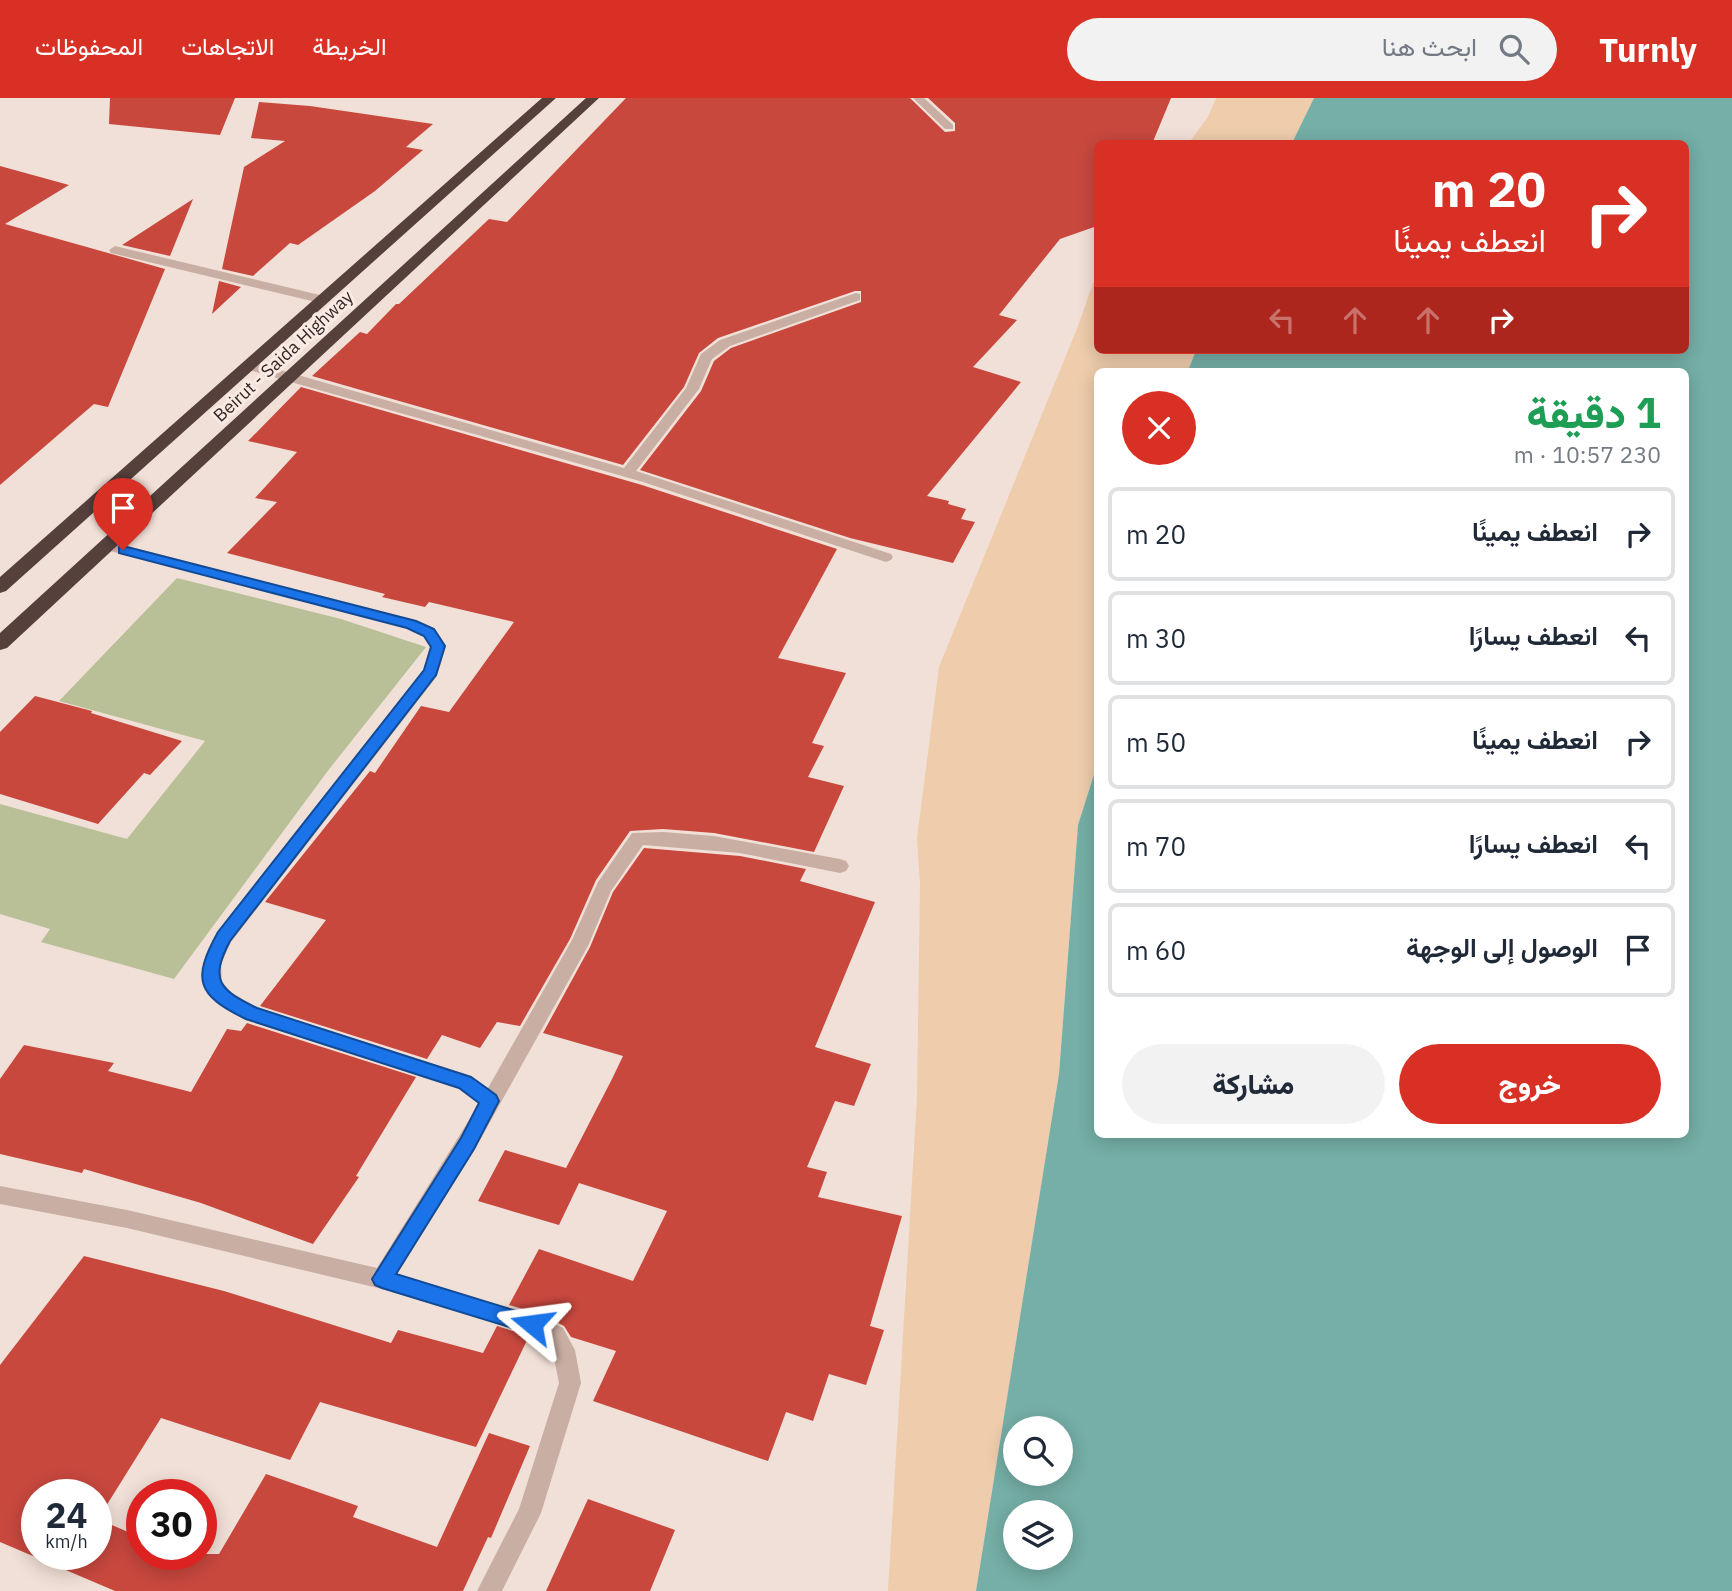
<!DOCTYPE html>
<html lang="ar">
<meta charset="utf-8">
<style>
:root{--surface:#fff;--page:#f2f2f3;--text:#1f2937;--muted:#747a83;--line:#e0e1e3;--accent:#d93025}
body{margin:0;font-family:"IBM Plex Sans",Vazirmatn,sans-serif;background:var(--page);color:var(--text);direction:rtl;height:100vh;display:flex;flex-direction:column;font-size:26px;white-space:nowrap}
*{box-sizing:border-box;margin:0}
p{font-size:23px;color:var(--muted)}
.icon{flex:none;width:38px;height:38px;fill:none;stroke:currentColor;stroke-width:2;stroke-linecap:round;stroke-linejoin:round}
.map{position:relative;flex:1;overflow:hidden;direction:ltr}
.drawer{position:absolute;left:1094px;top:270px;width:595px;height:770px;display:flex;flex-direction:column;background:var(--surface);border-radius:10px;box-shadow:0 4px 18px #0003;direction:rtl}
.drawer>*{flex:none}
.banner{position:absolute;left:1094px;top:42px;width:595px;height:214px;border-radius:10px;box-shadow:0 4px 18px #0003;direction:rtl;background:#d93025;color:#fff;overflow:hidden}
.fabs{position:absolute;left:1003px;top:1318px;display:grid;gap:14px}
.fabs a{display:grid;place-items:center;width:70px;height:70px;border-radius:50%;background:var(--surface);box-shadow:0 4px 18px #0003;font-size:35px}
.speed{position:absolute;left:21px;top:1381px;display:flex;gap:14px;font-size:35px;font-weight:700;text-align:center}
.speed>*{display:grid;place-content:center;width:91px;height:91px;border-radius:50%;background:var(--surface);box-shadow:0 4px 18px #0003;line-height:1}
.speed small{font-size:18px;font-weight:400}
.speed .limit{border:10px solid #d22;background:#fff;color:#111}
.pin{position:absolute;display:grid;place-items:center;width:60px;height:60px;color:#fff;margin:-72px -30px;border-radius:50% 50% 50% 0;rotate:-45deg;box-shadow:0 0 7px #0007}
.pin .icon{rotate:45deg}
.me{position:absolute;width:77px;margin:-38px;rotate:286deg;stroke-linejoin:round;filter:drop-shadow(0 0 5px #0008)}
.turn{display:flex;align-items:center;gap:24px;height:147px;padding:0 28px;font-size:32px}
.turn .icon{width:91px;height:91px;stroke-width:2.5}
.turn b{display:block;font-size:49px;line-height:60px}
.lanes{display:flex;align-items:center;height:66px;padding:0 28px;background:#0003;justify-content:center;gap:35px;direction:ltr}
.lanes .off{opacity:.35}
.round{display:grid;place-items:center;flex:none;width:74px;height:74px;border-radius:37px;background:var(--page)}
.headline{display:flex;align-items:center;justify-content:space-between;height:119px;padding:0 28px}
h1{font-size:42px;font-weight:800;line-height:52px;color:#1e9e55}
.cta{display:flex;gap:14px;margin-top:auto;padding:14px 28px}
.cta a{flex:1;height:80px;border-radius:42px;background:var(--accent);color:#fff;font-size:28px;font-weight:800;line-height:80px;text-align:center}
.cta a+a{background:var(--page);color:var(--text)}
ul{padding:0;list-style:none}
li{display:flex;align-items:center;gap:21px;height:94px;margin:0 14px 10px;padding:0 14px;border:4px solid var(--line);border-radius:10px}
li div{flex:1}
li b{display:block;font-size:26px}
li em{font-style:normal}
header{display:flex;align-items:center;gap:42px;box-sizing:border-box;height:98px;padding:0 35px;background:var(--accent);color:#fff}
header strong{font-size:33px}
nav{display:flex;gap:38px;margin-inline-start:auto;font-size:24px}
.search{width:490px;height:63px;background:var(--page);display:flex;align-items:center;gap:18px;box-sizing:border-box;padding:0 24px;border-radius:38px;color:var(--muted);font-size:26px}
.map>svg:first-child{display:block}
</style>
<header>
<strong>Turnly</strong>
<div class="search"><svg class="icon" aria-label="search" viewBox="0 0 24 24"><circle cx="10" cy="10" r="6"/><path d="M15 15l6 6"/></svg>ابحث هنا</div>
<nav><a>الخريطة</a><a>الاتجاهات</a><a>المحفوظات</a></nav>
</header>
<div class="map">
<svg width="1732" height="1493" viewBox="0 0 1732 1493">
<rect width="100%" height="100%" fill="#f1e0d7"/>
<path fill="#b9c097" d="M 177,480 L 341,521 L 426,549 L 327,674 L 174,881 L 41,844 L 50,831 L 0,816 L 0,706 L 127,741 L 205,643 L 59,603 Z"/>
<path fill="#eeccac" d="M 1216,0 L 1314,0 L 1292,45 L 1188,46 L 1208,19 Z
M 1097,174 L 1097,252 L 1196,252 L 1188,273 L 1097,273 L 1097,667 L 1078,727 L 1059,976 L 976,1493 L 888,1493 L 917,999 L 920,786 L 917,740 L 939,569 L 1078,228 Z"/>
<path fill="#75afa7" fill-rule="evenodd" d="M 1314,0 L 1732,0 L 1732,1493 L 976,1493 L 1059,976 L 1078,727 L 1097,667 L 1097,1036 L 1685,1036 L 1685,273 L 1188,273 L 1196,252 L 1685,252 L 1685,46 L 1292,45 ZM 1015,1330 L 1060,1330 L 1060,1376 L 1015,1376 ZM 1015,1414 L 1060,1414 L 1060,1460 L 1015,1460 Z"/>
<path fill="#c8483e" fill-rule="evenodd" d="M 110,0 L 235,0 L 220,37 L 109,26 Z
M 626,0 L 910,0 L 945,34 L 955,33 L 955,25 L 928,0 L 1171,0 L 1152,46 L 1097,46 L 1097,128 L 1060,141 L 999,217 L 1017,222 L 973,269 L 1021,284 L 927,398 L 949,403 L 948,406 L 966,411 L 961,421 L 975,424 L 953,465 L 850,440 L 640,372 L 701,293 L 714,263 L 731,250 L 861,204 L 861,193 L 855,193 L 718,240 L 699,255 L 684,289 L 623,367 L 312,278 L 360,234 L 367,236 L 396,206 L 399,206 L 489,121 L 507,124 Z
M 259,4 L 310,8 L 433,26 L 406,49 L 423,52 L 375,93 L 298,147 L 290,145 L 253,178 L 222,171 L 244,69 L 285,43 L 251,40 Z
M 0,68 L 69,87 L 5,126 L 165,171 L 108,309 L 94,306 L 0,387 Z
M 193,101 L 170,158 L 122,147 Z
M 219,183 L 241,189 L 212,216 Z
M 301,289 L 642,387 L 837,451 L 778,560 L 846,575 L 812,645 L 824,648 L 808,679 L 844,688 L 814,754 L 714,735 L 663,731 L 630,733 L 596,782 L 570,841 L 520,928 L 497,924 L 480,950 L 442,937 L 427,961 L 260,908 L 326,822 L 265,804 L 370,673 L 375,675 L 421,608 L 449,614 L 514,524 L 429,504 L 425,509 L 382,499 L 385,496 L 227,455 L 277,404 L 255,400 L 297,354 L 248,343 Z
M 35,598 L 92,613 L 91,615 L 182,643 L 150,677 L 144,675 L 98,726 L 0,696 L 0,634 Z
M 644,750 L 740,758 L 806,771 L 800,783 L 875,804 L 815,949 L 871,966 L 854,1008 L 835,1003 L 807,1069 L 827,1074 L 818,1099 L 902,1118 L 870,1228 L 884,1232 L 866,1287 L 829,1276 L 813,1323 L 786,1314 L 768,1363 L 593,1303 L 616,1253 L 571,1239 L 564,1228 L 541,1216 L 509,1207 L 539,1151 L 633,1183 L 667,1113 L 579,1085 L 559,1127 L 478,1103 L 505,1052 L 566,1070 L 612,981 L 623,958 L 543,935 L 590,849 L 613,794 Z
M 247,925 L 416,979 L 356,1078 L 359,1079 L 313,1146 L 201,1105 L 84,1071 L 82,1075 L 0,1056 L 0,981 L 24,947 L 114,965 L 108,973 L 191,994 L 227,931 L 241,933 Z
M 84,1158 L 224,1193 L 391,1245 L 398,1232 L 483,1255 L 497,1228 L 529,1238 L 476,1349 L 320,1304 L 290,1362 L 161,1320 L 98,1421 L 142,1440 L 142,1456 L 219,1456 L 266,1376 L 358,1408 L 353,1419 L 437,1449 L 489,1335 L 530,1348 L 491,1440 L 488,1439 L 463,1493 L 115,1493 L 0,1444 L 0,1267 ZM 37,1396 L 96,1396 L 96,1456 L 37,1456 Z
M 588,1401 L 675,1432 L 650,1493 L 546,1493 Z"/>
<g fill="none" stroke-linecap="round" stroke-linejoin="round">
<path fill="#c9aea3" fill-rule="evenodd" d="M 913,0 L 924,0 L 953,27 L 953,31 L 945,31 Z
M 115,148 L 324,198 L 326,201 L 320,205 L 111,155 L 109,152 Z
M 856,195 L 860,196 L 860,202 L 730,248 L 712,261 L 699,291 L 636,373 L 891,456 L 893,459 L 891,462 L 886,464 L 643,384 L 242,270 L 240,267 L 247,263 L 252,264 L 624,370 L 686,290 L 701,256 L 720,242 Z
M 104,442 L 416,522 L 433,530 L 446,548 L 437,578 L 231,844 L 221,866 L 222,884 L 232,895 L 258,910 L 465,976 L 488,990 L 572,842 L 598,784 L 632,735 L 663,734 L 714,738 L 840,761 L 846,763 L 849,768 L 846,773 L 840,775 L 740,755 L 643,747 L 611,793 L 588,848 L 475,1051 L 397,1176 L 540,1219 L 563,1230 L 575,1252 L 581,1285 L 541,1415 L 502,1493 L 477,1493 L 519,1411 L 559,1285 L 553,1255 L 547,1244 L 528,1235 L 382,1191 L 127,1130 L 0,1106 L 0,1088 L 127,1112 L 377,1170 L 479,1006 L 459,990 L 245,922 L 219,906 L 206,891 L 201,877 L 207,854 L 218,834 L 423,573 L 430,548 L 423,538 L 406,530 L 99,450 L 97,447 Z"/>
<path fill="#55403c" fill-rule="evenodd" d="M 542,0 L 556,0 L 6,493 L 0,495 L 0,479 Z
M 586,0 L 599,0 L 7,550 L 0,552 L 0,535 Z"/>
</g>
<path fill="#1a73e8" stroke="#114b97" stroke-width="2" d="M 123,448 L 416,523 L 434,531 L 445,548 L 436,577 L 230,843 C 209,883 220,892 257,910 L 471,979 L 496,997 L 499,1003 L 474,1051 L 396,1176 L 539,1220 L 542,1226 L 539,1233 L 532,1236 L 382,1190 L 375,1187 L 372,1181 L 461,1040 L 479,1005 L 459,990 L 246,921 C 196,897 192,881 218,834 L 424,572 L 431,549 L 424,538 L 407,530 L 119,455 L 119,449 Z"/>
<g text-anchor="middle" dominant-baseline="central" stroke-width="6" stroke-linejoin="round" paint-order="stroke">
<g font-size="18" fill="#342725" stroke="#f9ebe3">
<text transform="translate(283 258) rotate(-43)">Beirut - Saida Highway</text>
</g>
</g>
</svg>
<div class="fabs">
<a><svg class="icon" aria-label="search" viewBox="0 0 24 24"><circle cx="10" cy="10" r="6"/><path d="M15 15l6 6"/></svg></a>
<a><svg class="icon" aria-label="layers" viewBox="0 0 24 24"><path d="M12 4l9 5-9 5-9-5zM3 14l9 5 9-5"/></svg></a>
</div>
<div class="speed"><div>24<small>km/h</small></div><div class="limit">30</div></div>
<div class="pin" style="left:123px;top:452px;background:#d93025"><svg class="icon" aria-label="arrive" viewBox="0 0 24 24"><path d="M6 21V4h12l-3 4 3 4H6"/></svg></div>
<svg class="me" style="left:532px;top:1226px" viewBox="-20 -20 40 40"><path d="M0-17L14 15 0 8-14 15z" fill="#1a73e8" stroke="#fff" stroke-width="4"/></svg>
<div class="banner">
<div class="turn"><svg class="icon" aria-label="right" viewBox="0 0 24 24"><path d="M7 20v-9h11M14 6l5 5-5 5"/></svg><div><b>20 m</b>انعطف يمينًا</div></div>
<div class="lanes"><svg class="icon off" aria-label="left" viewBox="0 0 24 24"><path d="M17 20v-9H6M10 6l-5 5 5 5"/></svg><svg class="icon off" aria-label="ahead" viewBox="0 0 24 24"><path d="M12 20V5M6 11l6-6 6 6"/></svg><svg class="icon off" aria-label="ahead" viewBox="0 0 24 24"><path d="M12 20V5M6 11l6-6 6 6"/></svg><svg class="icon" aria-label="right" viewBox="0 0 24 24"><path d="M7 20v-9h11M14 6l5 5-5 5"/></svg></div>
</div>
<section class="drawer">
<div class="headline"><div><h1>1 دقيقة</h1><p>230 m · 10:57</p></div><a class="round" style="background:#d93025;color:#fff"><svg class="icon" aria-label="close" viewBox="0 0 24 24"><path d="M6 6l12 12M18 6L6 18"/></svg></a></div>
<ul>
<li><svg class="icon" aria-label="right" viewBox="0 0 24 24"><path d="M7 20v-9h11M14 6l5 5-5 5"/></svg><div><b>انعطف يمينًا</b></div><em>20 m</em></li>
<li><svg class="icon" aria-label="left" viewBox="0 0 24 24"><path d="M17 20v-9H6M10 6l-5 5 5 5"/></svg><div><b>انعطف يسارًا</b></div><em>30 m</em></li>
<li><svg class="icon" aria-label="right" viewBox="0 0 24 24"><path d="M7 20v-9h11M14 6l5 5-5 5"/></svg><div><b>انعطف يمينًا</b></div><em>50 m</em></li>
<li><svg class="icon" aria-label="left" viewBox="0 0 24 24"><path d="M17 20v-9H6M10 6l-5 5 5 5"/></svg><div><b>انعطف يسارًا</b></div><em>70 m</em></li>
<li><svg class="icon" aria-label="arrive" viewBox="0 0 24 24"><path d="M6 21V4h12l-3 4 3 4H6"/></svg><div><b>الوصول إلى الوجهة</b></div><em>60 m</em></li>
</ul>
<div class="cta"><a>خروج</a><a>مشاركة</a></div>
</section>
</div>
